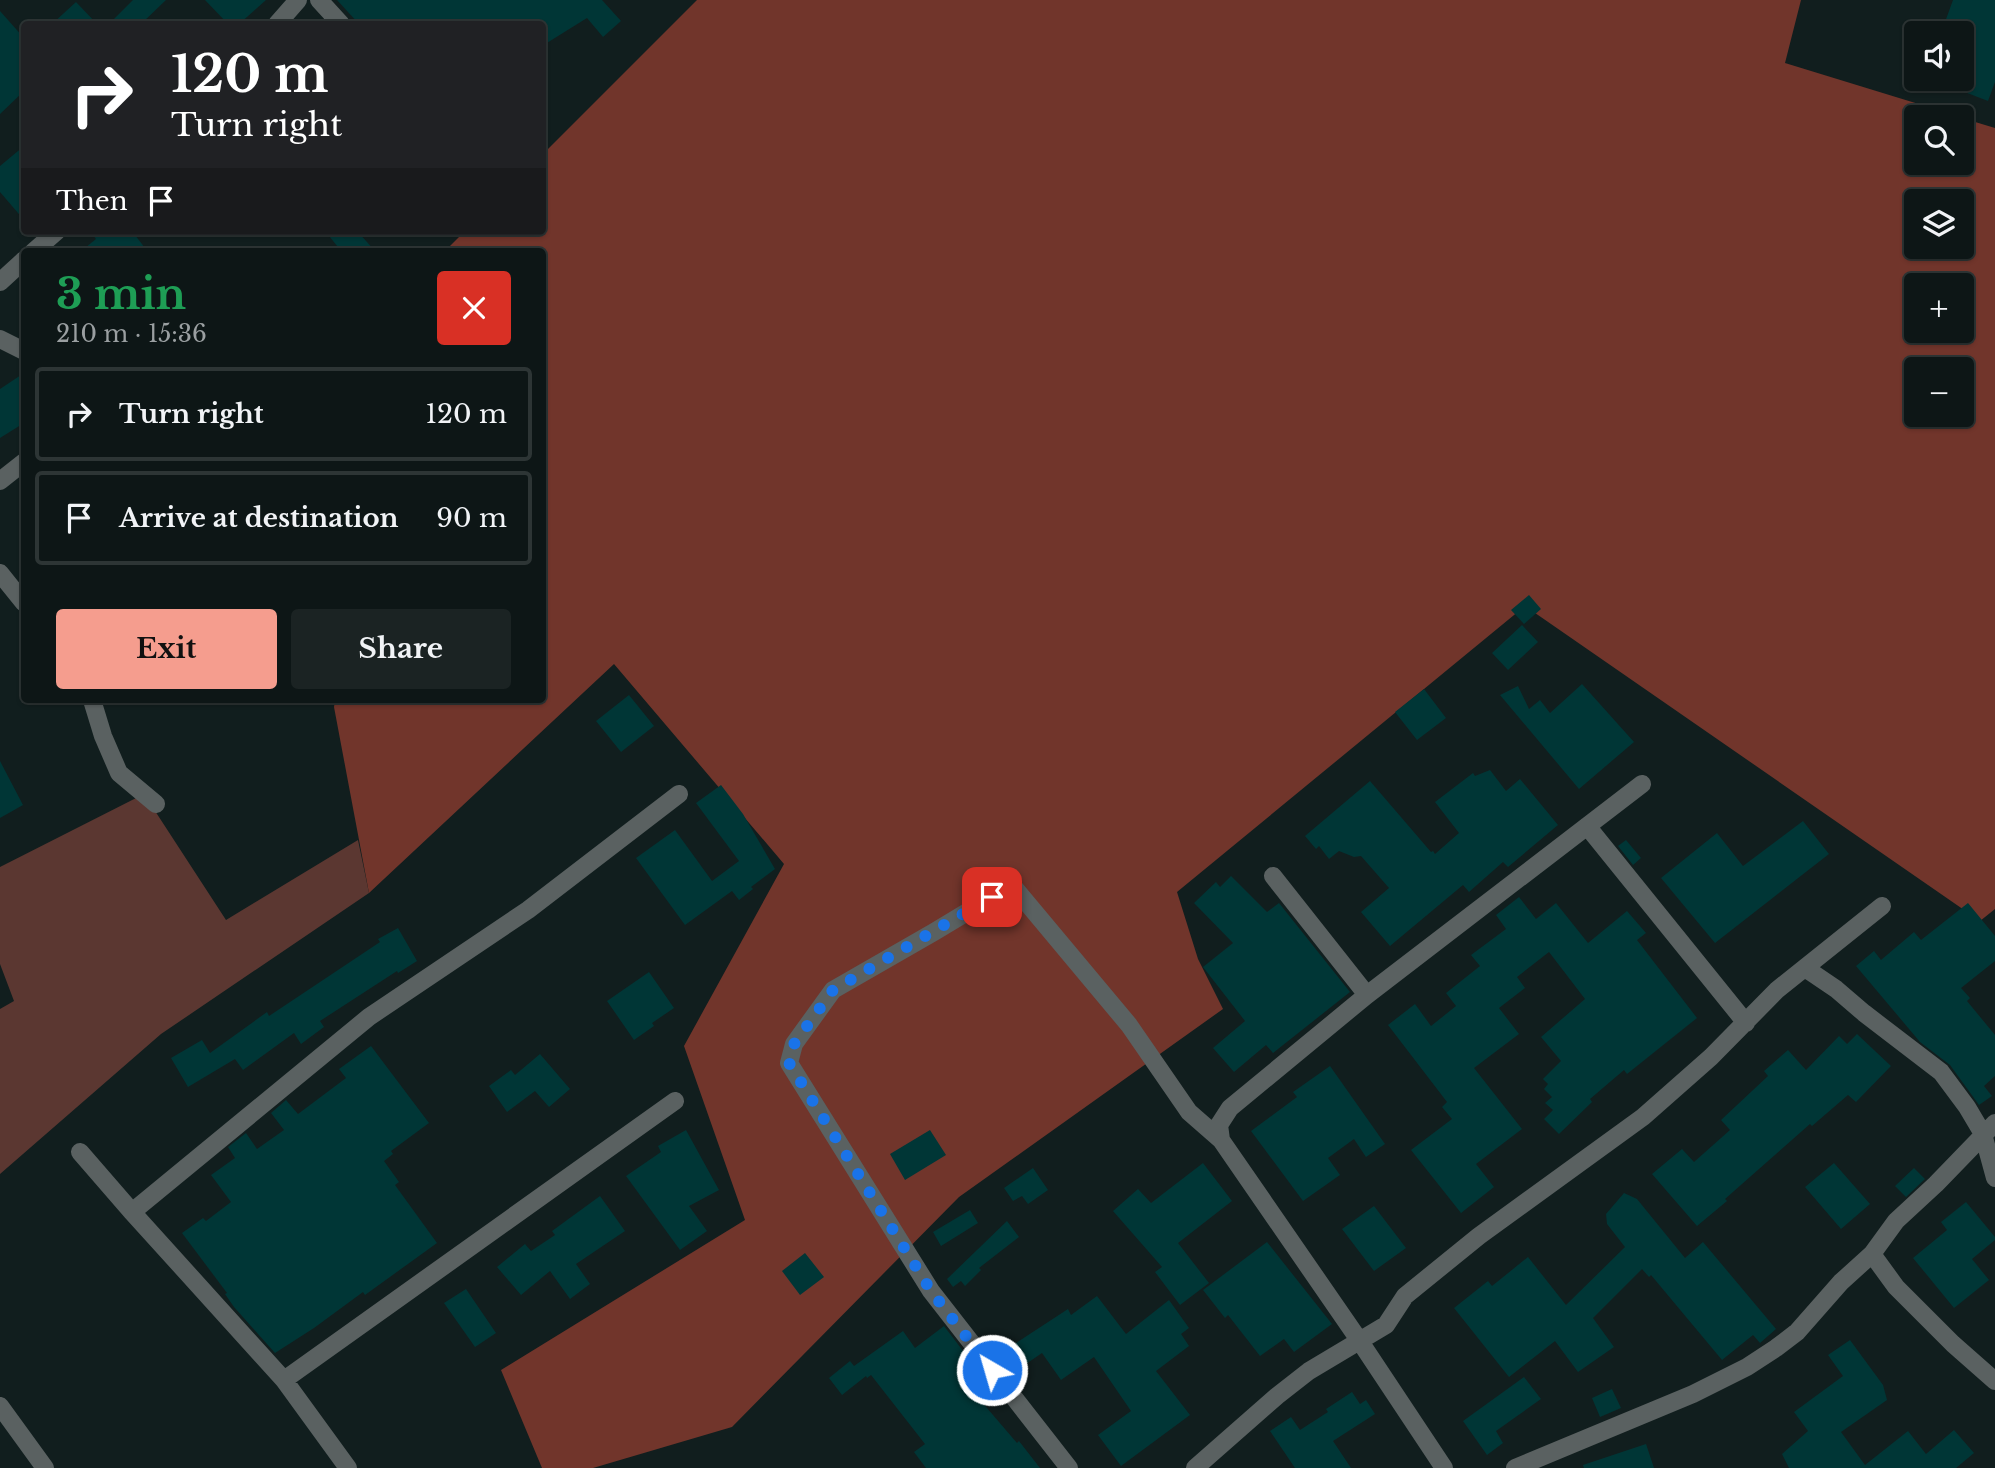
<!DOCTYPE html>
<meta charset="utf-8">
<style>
:root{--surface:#0d1616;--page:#1b2323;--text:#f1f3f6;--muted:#9a9fa1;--line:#2d3535;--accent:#f59d8e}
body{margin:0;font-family:"Libre Baskerville",serif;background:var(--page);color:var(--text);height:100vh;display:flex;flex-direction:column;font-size:26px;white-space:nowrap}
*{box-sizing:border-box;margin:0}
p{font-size:23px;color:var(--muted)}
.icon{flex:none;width:38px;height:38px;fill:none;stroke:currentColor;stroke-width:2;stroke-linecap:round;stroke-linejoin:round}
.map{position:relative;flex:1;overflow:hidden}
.side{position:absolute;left:21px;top:248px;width:525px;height:455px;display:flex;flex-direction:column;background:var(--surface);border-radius:7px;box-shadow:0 2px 5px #0004,0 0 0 2px var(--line)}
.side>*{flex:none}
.guide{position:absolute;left:21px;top:21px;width:525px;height:214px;border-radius:7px;box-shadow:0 2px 5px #0004,0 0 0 2px var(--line);background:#202124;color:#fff;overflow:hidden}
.tools{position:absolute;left:1904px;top:21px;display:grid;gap:14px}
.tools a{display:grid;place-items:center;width:70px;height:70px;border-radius:7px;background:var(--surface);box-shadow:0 2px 5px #0004,0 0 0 2px var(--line);font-size:35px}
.pin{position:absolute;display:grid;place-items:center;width:60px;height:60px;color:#fff;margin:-30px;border-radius:14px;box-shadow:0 4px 10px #0006}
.me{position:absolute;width:77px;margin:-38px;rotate:322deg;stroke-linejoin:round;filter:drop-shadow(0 0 5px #0008)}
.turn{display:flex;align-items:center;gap:24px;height:147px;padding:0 35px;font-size:32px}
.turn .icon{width:91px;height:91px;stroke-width:2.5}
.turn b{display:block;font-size:49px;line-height:60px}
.then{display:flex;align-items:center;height:66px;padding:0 35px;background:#0003;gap:14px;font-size:26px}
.round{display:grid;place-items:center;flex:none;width:74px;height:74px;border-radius:7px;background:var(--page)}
.head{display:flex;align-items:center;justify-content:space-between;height:119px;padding:0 35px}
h1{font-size:42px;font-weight:700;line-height:52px;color:#1e9e55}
.cta{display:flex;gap:14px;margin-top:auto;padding:14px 35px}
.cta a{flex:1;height:80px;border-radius:7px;background:var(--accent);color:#111;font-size:28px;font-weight:700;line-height:80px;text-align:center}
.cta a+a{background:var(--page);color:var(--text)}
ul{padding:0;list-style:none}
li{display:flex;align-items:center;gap:21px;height:94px;margin:0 14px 10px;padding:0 21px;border:4px solid var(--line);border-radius:7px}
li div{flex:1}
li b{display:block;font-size:26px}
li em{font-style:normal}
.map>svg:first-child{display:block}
</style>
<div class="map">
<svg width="1995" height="1468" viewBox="0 0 1995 1468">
<rect width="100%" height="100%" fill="#111e1e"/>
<path fill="#5b3731" d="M 144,794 L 226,920 L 358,840 L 369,893 L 161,1034 L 0,1174 L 0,1009 L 14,1001 L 0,964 L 0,867 Z"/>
<path fill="#71352b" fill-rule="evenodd" d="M 697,0 L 1801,0 L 1785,63 L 1961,117 L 1916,117 L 1916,163 L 1962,163 L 1962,118 L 1995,128 L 1995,909 L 1980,921 L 1525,606 L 1177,892 L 1198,959 L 1223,1009 L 959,1197 L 732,1427 L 593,1468 L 542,1468 L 501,1370 L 745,1220 L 684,1046 L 784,864 L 614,664 L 369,893 L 334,707 L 335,700 L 542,700 L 542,252 L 444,252 L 465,231 L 542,231 L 543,154 ZM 1916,201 L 1962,201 L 1962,247 L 1916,247 ZM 1916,285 L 1962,285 L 1962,331 L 1916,331 ZM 1916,369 L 1962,369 L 1962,415 L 1916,415 Z"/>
<path fill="#003636" d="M 133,0 L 166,0 L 141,24 L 109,24 Z
M 205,0 L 266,0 L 239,24 L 228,24 Z
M 337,0 L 602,0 L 621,21 L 603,37 L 587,18 L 542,46 L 542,24 L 359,24 Z
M 1953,0 L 1995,0 L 1995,82 L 1988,101 L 1962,91 L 1962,33 L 1941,33 Z
M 76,2 L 97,24 L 52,24 Z
M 0,11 L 24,38 L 24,91 L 0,114 Z
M 24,146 L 24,220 L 0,192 L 0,166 Z
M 90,231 L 132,231 L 148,252 L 80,252 L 96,239 Z
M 325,231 L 357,231 L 376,252 L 342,252 Z
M 24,373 L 24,423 L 0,438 L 0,389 Z
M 1529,595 L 1541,609 L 1524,624 L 1511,610 Z
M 1522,625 L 1538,642 L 1508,670 L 1492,653 Z
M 1582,684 L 1634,742 L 1579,789 L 1500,695 L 1518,686 L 1529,709 L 1540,700 L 1550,713 Z
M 1424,689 L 1446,718 L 1417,740 L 1395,712 Z
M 629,695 L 654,726 L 621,752 L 596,721 Z
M 0,761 L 23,805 L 0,818 Z
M 1490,770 L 1506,791 L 1520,779 L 1558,825 L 1508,867 L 1503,862 L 1469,892 L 1463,885 L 1390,946 L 1361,912 L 1389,888 L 1361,856 L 1354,857 L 1339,851 L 1329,859 L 1319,846 L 1316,849 L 1305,836 L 1370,781 L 1431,852 L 1433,851 L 1435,854 L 1459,833 L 1435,802 L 1473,773 L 1475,776 Z
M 721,785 L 743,814 L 775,869 L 751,887 L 753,889 L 739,900 L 732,891 L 685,925 L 636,858 L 675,830 L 712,881 L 739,861 L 696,803 Z
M 1803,821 L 1829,854 L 1715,943 L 1661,878 L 1717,833 L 1743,866 Z
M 1626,840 L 1641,858 L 1633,865 L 1618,846 Z
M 1231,876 L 1267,912 L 1279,903 L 1350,992 L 1273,1053 L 1266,1045 L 1234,1072 L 1213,1048 L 1245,1021 L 1203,967 L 1233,943 L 1194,903 L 1216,882 L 1220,887 Z
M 1519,897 L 1536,919 L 1556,903 L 1588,943 L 1627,911 L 1646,933 L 1637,940 L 1697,1018 L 1627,1074 L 1624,1070 L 1590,1099 L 1592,1102 L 1559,1134 L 1544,1119 L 1553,1110 L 1545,1103 L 1552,1097 L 1544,1089 L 1548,1084 L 1543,1079 L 1561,1061 L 1541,1037 L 1585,999 L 1549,952 L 1517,977 L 1525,988 L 1499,1008 L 1519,1034 L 1474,1068 L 1522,1129 L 1476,1164 L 1494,1187 L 1461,1213 L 1411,1150 L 1452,1119 L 1442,1107 L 1447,1102 L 1388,1025 L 1415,1004 L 1431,1026 L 1456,1006 L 1446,993 L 1480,966 L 1471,955 L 1506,929 L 1496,915 Z
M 1968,903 L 1995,936 L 1995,961 L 1961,988 L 1970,998 L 1967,1001 L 1995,1035 L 1995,1076 L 1984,1086 L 1992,1096 L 1979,1105 L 1950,1065 L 1920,1042 L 1856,966 L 1874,951 L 1881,960 L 1914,932 L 1921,940 Z
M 398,928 L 417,961 L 398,973 L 397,971 L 320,1021 L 324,1027 L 301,1044 L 294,1033 L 243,1070 L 235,1059 L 188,1087 L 171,1058 L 202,1040 L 210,1053 L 267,1012 L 269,1016 L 380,942 L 378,939 Z
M 649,972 L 674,1008 L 652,1023 L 654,1026 L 634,1040 L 607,1001 Z
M 1857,1034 L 1891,1066 L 1856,1102 L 1848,1095 L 1812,1126 L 1810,1124 L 1725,1199 L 1727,1201 L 1697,1226 L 1652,1174 L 1682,1149 L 1694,1162 L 1730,1130 L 1721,1120 L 1768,1076 L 1764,1071 L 1788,1050 L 1806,1070 L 1839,1036 L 1847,1044 Z
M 371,1046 L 429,1123 L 391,1151 L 393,1154 L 384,1161 L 399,1182 L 395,1185 L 437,1243 L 365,1295 L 363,1292 L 314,1328 L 275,1353 L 234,1307 L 225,1294 L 227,1293 L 182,1233 L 203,1218 L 206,1221 L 231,1202 L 211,1175 L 235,1158 L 228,1147 L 246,1133 L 257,1149 L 284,1130 L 271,1113 L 286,1100 L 298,1114 L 346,1078 L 339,1069 Z
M 540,1054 L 570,1089 L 549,1107 L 535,1091 L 507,1112 L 489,1086 L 511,1070 L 515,1075 Z
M 1330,1066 L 1385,1144 L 1366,1157 L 1354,1139 L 1328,1158 L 1340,1175 L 1303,1201 L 1251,1131 L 1297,1097 L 1293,1092 Z
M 686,1130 L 719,1190 L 689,1206 L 707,1231 L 680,1250 L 626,1176 L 661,1152 L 658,1146 Z
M 930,1130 L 946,1155 L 905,1180 L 890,1154 Z
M 1203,1163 L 1232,1201 L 1178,1243 L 1209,1283 L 1180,1305 L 1155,1272 L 1162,1267 L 1113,1211 L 1138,1189 L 1151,1203 Z
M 1834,1163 L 1870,1204 L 1841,1229 L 1805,1187 Z
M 1033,1168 L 1048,1190 L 1028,1204 L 1022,1196 L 1013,1201 L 1004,1188 Z
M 1914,1168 L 1925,1179 L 1906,1197 L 1895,1186 Z
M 1624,1193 L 1637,1199 L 1685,1258 L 1703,1242 L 1776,1329 L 1760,1343 L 1753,1335 L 1722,1360 L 1651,1275 L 1649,1277 L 1642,1269 L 1593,1318 L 1614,1347 L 1578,1372 L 1555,1341 L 1509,1377 L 1454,1308 L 1488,1281 L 1492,1286 L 1528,1257 L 1566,1305 L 1625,1247 L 1607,1224 L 1606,1214 Z
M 600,1196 L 625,1231 L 576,1264 L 590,1284 L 570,1299 L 550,1271 L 521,1295 L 497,1267 L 525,1244 L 531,1251 L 555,1235 L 552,1231 Z
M 1966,1202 L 1995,1237 L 1995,1240 L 1972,1259 L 1989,1280 L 1954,1308 L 1913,1258 L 1947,1230 L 1941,1222 Z
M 1374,1206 L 1406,1248 L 1374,1271 L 1342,1229 Z
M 970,1210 L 978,1223 L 941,1246 L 933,1232 Z
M 1007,1221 L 1019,1237 L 979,1268 L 981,1270 L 965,1286 L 961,1281 L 953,1287 L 947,1279 Z
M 1267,1242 L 1332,1324 L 1294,1352 L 1284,1339 L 1260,1356 L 1228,1315 L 1225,1318 L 1203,1290 Z
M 805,1253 L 824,1277 L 800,1295 L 782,1271 Z
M 466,1289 L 496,1333 L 475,1347 L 444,1303 Z
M 1097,1296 L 1126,1334 L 1169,1300 L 1189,1328 L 1181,1334 L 1189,1346 L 1156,1371 L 1190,1415 L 1121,1466 L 1098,1435 L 1131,1411 L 1094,1357 L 1061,1380 L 1042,1353 L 1026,1364 L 1013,1345 L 1068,1309 L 1071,1315 Z
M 944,1326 L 983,1377 L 969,1387 L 1017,1443 L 1019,1441 L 1040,1468 L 926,1468 L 914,1452 L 925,1444 L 871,1375 L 867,1378 L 866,1376 L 842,1395 L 829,1378 L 850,1361 L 854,1366 L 903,1331 L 915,1348 Z
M 1850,1340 L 1883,1385 L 1887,1400 L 1841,1432 L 1865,1465 L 1908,1431 L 1926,1454 L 1954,1430 L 1974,1453 L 1956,1468 L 1789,1468 L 1782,1454 L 1808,1431 L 1794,1412 L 1843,1376 L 1828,1355 Z
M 1524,1377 L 1541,1399 L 1496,1431 L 1503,1443 L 1487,1455 L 1463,1421 Z
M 1612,1389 L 1621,1408 L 1600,1417 L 1592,1398 Z
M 1352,1392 L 1360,1404 L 1366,1400 L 1375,1414 L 1333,1441 L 1351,1468 L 1295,1468 L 1270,1431 L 1291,1417 L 1300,1430 L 1328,1412 L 1326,1409 Z
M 1646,1444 L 1654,1468 L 1584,1468 L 1583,1465 Z"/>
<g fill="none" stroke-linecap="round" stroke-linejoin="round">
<path stroke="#5a6161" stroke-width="18" d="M 319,0 L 341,24
M 277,24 L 298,0
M 33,252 L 57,231
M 0,282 L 24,260
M 0,339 L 24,351
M 0,481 L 24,462
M 0,573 L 24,603
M 92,700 L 103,736 L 119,773 L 156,804
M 1587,826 L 1746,1023
M 1273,876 L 1367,995
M 1805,968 L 1836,989 L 1864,1013 L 1941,1072 L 1967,1107 L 1983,1134 L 1995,1178
M 80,1152 L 132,1212 L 284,1380 L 348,1468
M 132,1212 L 369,1017 L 528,910 L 679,794
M 1872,1254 L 1896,1287 L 1953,1344 L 1995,1381
M 284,1380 L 675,1101
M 0,1406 L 45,1468
M 1069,1468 L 931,1291 L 789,1063 L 794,1044 L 833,990 L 934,932 L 1012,885 L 1129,1025 L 1189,1112 L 1221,1140
M 1195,1468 L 1277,1396 L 1309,1371 L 1386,1325 L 1405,1296 L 1479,1236 L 1643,1117 L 1711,1057 L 1777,990 L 1882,906
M 1444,1468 L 1359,1340 L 1221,1140 L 1219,1125 L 1230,1108 L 1367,995 L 1642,784
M 1515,1468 L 1693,1394 L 1747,1367 L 1776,1348 L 1797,1332 L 1841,1282 L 1872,1254 L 1896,1221 L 1936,1184 L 1995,1123"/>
</g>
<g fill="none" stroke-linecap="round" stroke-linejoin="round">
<path stroke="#1a73e8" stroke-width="12" stroke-dasharray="0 21.6" d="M 992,1370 L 931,1291 L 789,1063 L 794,1044 L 833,990 L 992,897"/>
</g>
</svg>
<div class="tools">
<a><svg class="icon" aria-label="sound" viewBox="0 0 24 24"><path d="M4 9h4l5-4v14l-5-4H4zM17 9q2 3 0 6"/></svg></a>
<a><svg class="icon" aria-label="search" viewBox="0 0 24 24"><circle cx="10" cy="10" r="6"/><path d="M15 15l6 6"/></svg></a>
<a><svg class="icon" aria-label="layers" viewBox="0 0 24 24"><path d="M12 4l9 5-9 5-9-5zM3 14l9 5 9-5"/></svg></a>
<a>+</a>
<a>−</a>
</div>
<div class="pin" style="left:992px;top:897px;background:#d93025"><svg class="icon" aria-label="arrive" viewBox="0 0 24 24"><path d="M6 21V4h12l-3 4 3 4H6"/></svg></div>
<svg class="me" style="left:992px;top:1370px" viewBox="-20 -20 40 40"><circle r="17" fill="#1a73e8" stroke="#fff" stroke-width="3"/><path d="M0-11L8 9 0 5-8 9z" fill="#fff"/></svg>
<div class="guide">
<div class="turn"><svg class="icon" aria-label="right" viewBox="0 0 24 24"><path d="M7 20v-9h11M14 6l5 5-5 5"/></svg><div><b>120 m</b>Turn right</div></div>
<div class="then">Then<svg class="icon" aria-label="arrive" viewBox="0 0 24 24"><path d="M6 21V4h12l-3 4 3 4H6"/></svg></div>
</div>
<section class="side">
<div class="head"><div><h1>3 min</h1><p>210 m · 15:36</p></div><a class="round" style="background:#d93025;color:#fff"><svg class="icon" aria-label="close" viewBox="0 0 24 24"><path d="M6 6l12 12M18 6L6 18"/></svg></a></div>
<ul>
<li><svg class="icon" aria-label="right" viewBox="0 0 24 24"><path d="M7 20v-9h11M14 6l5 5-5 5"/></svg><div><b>Turn right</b></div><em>120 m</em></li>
<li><svg class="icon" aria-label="arrive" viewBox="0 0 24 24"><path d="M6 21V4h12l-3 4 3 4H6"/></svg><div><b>Arrive at destination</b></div><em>90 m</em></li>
</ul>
<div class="cta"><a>Exit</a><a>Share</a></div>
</section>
</div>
